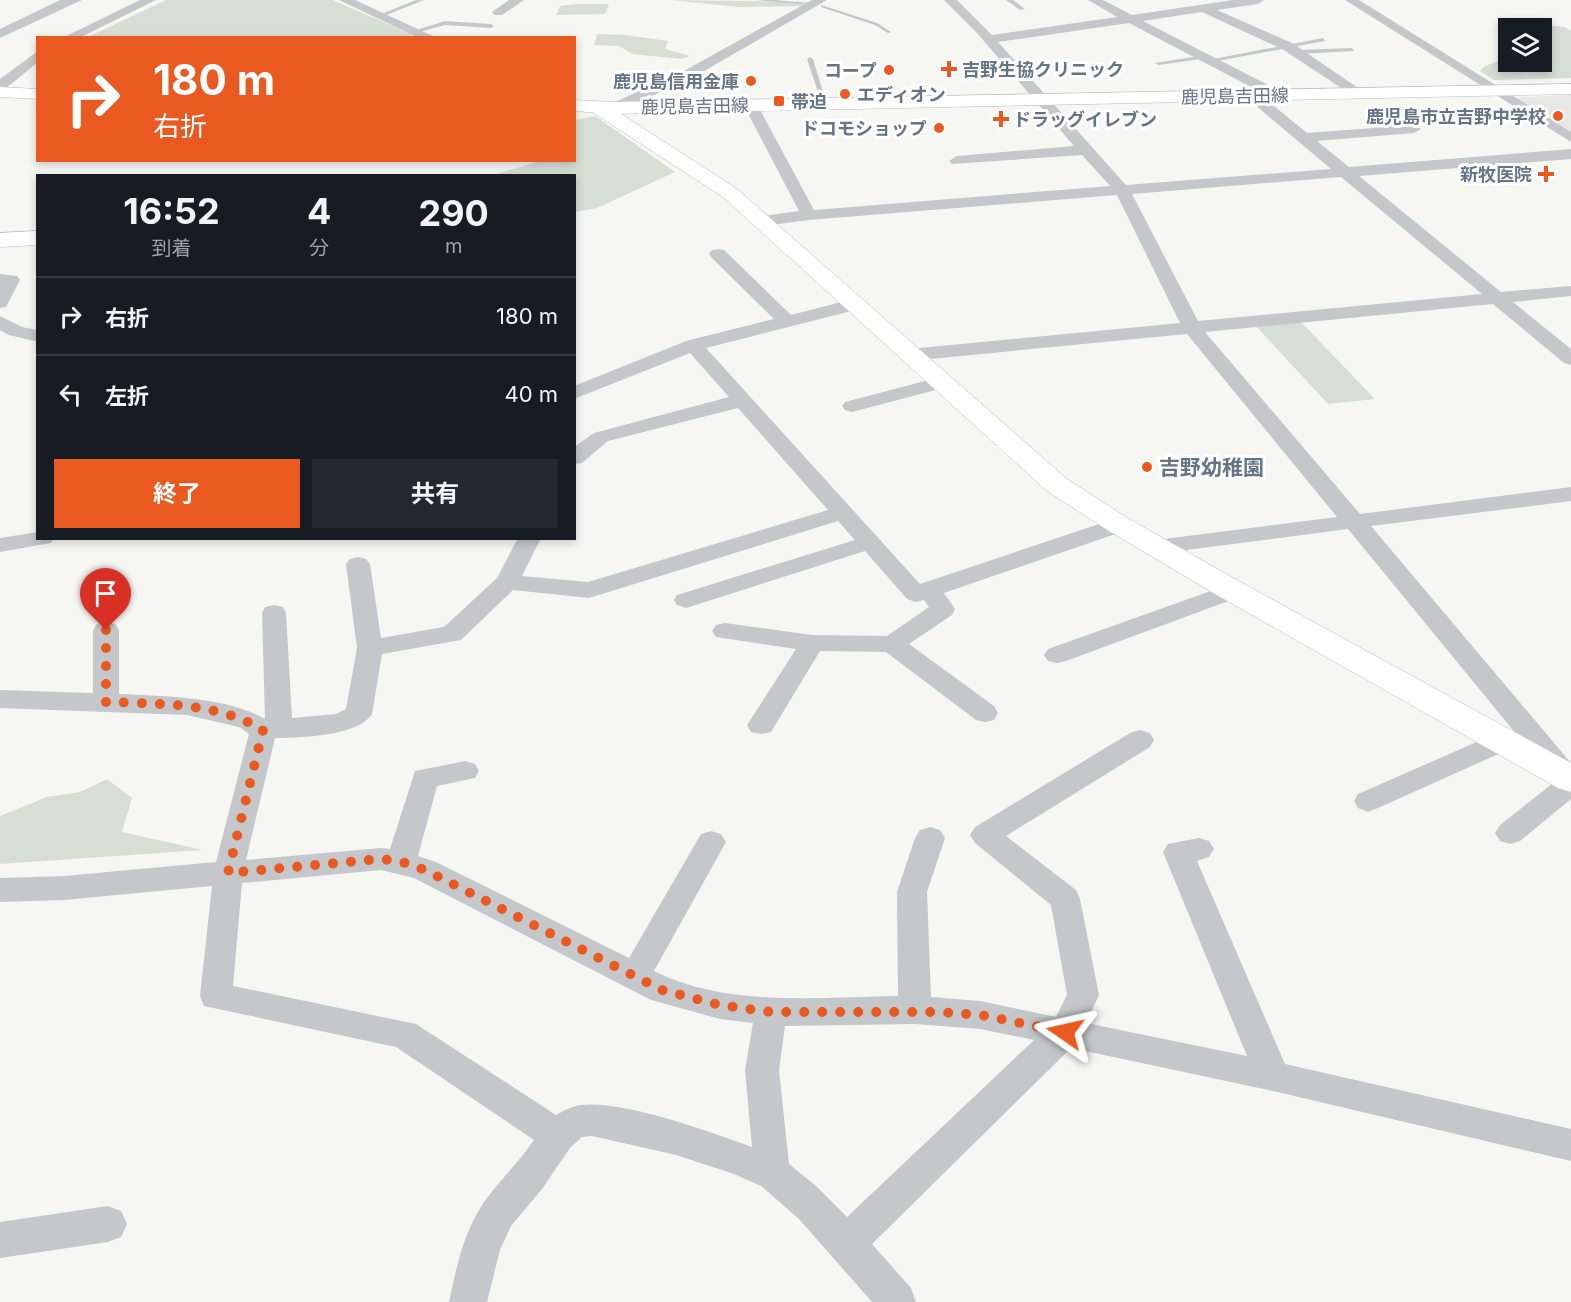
<!DOCTYPE html>
<html lang="ja">
<meta charset="utf-8">
<style>
:root{--surface:#171b24;--page:#242831;--text:#f1f3f6;--muted:#9ea1a6;--line:#363941;--accent:#ea5a20}
body{margin:0;font-family:Inter,"Noto Sans JP",sans-serif;background:var(--page);color:var(--text);height:100vh;display:flex;flex-direction:column;font-size:22px;white-space:nowrap}
*{box-sizing:border-box;margin:0}
p{font-size:20px;color:var(--muted)}
.icon{flex:none;width:33px;height:33px;fill:none;stroke:currentColor;stroke-width:2;stroke-linecap:round;stroke-linejoin:round}
.map{position:relative;flex:1;overflow:hidden}
.panel{position:absolute;left:36px;top:174px;width:540px;height:366px;display:flex;flex-direction:column;background:var(--surface);border-radius:0px;box-shadow:0 3px 9px #0003}
.panel>*{flex:none}
.banner{position:absolute;left:36px;top:36px;width:540px;height:126px;border-radius:0px;box-shadow:0 3px 9px #0003;background:#ea5a20;color:#fff;overflow:hidden}
.tools{position:absolute;left:1498px;top:18px;display:grid;gap:12px}
.tools a{display:grid;place-items:center;width:54px;height:54px;border-radius:0px;background:var(--surface);box-shadow:0 3px 9px #0003;font-size:30px}
.pin{position:absolute;display:grid;place-items:center;width:51px;height:51px;color:#fff;margin:-62px -26px;border-radius:50% 50% 50% 0;rotate:-45deg;box-shadow:0 0 6px #0007}
.pin .icon{rotate:45deg}
.me{position:absolute;width:66px;margin:-33px;rotate:281deg;stroke-linejoin:round;filter:drop-shadow(0 0 4px #0008)}
.turn{display:flex;align-items:center;gap:21px;height:126px;padding:0 18px;font-size:27px}
.turn .icon{width:78px;height:78px;stroke-width:2.5}
.turn b{display:block;font-size:42px;line-height:51px}
.eta{display:flex;justify-content:space-evenly;align-items:center;height:102px;text-align:center}
.eta b{font-size:36px;font-weight:700;line-height:42px}
.primary-button{display:flex;gap:12px;margin-top:auto;padding:12px 18px}
.primary-button a{flex:1;height:69px;border-radius:0px;background:var(--accent);color:#fff;font-size:24px;font-weight:700;line-height:69px;text-align:center}
.primary-button a+a{background:var(--page);color:var(--text)}
ul{padding:0;list-style:none}
li{display:flex;align-items:center;gap:18px;height:78px;padding:0 18px;border-top:2px solid var(--line)}
li div{flex:1}
li b{display:block;font-size:22px}
li em{font-style:normal}
.map>svg:first-child{display:block}
</style>
<div class="map">
<svg width="1571" height="1302" viewBox="0 0 1571 1302">
<rect width="100%" height="100%" fill="#f6f7f3"/>
<path fill="#e7e8e6" d="M 1571,95 L 1571,133 L 1517,99 L 1521,97 Z"/>
<path fill="#d7ded4" d="M 166,0 L 333,0 L 413,35 L 402,38 L 88,37 Z
M 670,0 L 809,2 L 803,6 L 738,7 Z
M 576,4 L 609,4 L 605,14 L 556,15 L 560,6 Z
M 1536,24 L 1565,27 L 1571,31 L 1571,78 L 1494,80 L 1480,71 L 1485,66 L 1506,58 L 1501,50 L 1509,49 L 1509,62 L 1542,62 L 1542,37 L 1546,36 L 1542,28 Z
M 597,34 L 626,35 L 668,41 L 665,49 L 690,56 L 682,59 L 632,54 L 619,46 L 594,45 Z
M 595,116 L 675,172 L 597,208 L 575,212 L 574,176 L 493,175 L 540,161 L 574,160 L 575,120 Z
M 1299,320 L 1375,399 L 1328,404 L 1255,325 Z
M 107,779 L 132,798 L 122,832 L 203,850 L 0,864 L 0,816 L 47,797 L 80,792 Z"/>
<g fill="none" stroke-linecap="round" stroke-linejoin="round">
<path fill="#bcc7cc" fill-rule="evenodd" d="M 756,0 L 775,0 L 804,3 L 802,4 Z
M 821,5 L 877,23 L 891,32 L 888,33 L 875,25 L 821,7 Z"/>
<defs>
<path id="secondary" d="M 599,102 L 606,104 L 737,189 L 1067,479 L 1129,519 L 1244,584 L 1571,763 L 1571,792 L 1558,788 L 1222,598 L 1109,531 L 1047,491 L 723,197 L 592,112 L 590,108 L 592,104 Z
M 38,231 L 38,245 L 0,247 L 0,233 Z"/>
<path id="primary" d="M 1571,84 L 1571,94 L 613,114 L 574,111 L 574,100 L 613,102 Z
M 0,87 L 38,89 L 38,99 L 0,97 Z"/>
</defs>
<use href="#secondary" stroke="#b6bbc0" stroke-width="1"/>
<use href="#primary" stroke="#b7bbbf" stroke-width="1"/>
<path fill="#c4c8cb" fill-rule="evenodd" d="M 416,0 L 424,0 L 384,16 L 379,15 Z
M 1006,0 L 1013,0 L 1025,9 L 1020,10 Z
M 445,21 L 491,24 L 494,26 L 491,28 L 445,25 L 416,33 L 413,31 Z
M 1323,38 L 1325,41 L 1211,62 L 1208,60 Z
M 1352,48 L 1354,51 L 1298,54 L 1295,52 L 1298,50 Z
M 1206,55 L 1208,56 L 1208,58 L 1158,65 L 1155,63 Z
M 810,57 L 813,59 L 827,105 L 822,104 L 807,59 Z"/>
<path fill="#c4c8cb" fill-rule="evenodd" d="M 60,0 L 82,0 L 0,38 L 0,29 Z
M 140,0 L 156,0 L 79,38 L 62,38 Z
M 339,0 L 355,0 L 437,38 L 419,38 Z
M 509,0 L 524,0 L 502,15 L 494,15 L 492,12 Z
M 812,0 L 827,0 L 692,78 L 618,111 L 608,111 L 606,108 L 608,105 L 682,72 Z
M 944,0 L 957,0 L 992,35 L 1117,17 L 1088,0 L 1103,0 L 1132,15 L 1233,0 L 1264,0 L 1258,4 L 1217,10 L 1292,43 L 1367,94 L 1365,97 L 1355,97 L 1282,49 L 1202,12 L 1143,21 L 1282,92 L 1284,95 L 1282,98 L 1272,98 L 1129,23 L 998,42 L 1126,185 L 1331,169 L 1248,99 L 1246,96 L 1253,92 L 1258,93 L 1307,133 L 1414,125 L 1421,129 L 1414,133 L 1317,141 L 1349,167 L 1571,149 L 1571,159 L 1359,176 L 1501,292 L 1571,286 L 1571,296 L 1513,302 L 1571,349 L 1571,365 L 1564,363 L 1493,304 L 1205,332 L 1360,514 L 1571,487 L 1571,501 L 1371,526 L 1571,763 L 1571,799 L 1520,841 L 1510,844 L 1500,841 L 1495,833 L 1500,825 L 1557,780 L 1553,779 L 1348,529 L 1156,554 L 1148,552 L 1144,547 L 1148,542 L 1156,540 L 1337,517 L 1187,334 L 909,361 L 902,359 L 899,355 L 902,351 L 909,349 L 1180,323 L 1117,195 L 809,220 L 763,226 L 755,221 L 763,216 L 799,211 L 744,106 L 751,102 L 758,106 L 814,210 L 1110,186 L 1082,155 L 952,164 L 949,161 L 957,156 L 1074,146 L 977,33 ZM 1341,177 L 1482,294 L 1198,321 L 1132,194 Z
M 1345,0 L 1359,0 L 1571,132 L 1571,142 Z
M 38,51 L 38,62 L 5,89 L 0,90 L 0,79 Z
M 718,249 L 724,250 L 791,315 L 853,299 L 859,301 L 862,305 L 859,309 L 706,348 L 920,584 L 1111,520 L 1119,518 L 1127,520 L 1130,525 L 1127,530 L 944,593 L 955,609 L 952,615 L 909,644 L 994,706 L 998,713 L 994,720 L 985,722 L 976,720 L 886,652 L 820,651 L 771,732 L 761,734 L 751,732 L 747,725 L 796,649 L 716,637 L 712,631 L 716,625 L 725,623 L 812,635 L 887,636 L 929,607 L 924,600 L 916,602 L 907,599 L 865,551 L 686,608 L 677,605 L 674,600 L 677,595 L 855,540 L 838,521 L 589,598 L 513,590 L 461,640 L 382,654 L 372,714 C 359,736 299,738 275,738 L 246,860 L 381,848 L 390,849 L 415,771 L 465,761 L 475,764 L 479,771 L 475,778 L 437,786 L 418,856 L 436,862 L 629,958 L 701,834 L 711,831 L 721,834 L 726,842 L 654,971 C 728,1008 819,997 898,996 L 897,892 L 915,838 L 920,830 L 930,827 L 940,830 L 945,838 L 927,892 L 931,997 L 980,1001 L 1056,1017 L 1067,995 L 1051,905 L 975,843 L 970,835 L 975,827 L 1130,733 L 1140,730 L 1150,733 L 1154,740 L 1150,747 L 1006,836 L 1076,890 L 1080,899 L 1099,995 L 1086,1023 L 1247,1056 L 1163,852 L 1168,844 L 1199,838 L 1209,841 L 1214,849 L 1209,857 L 1197,861 L 1285,1064 L 1571,1129 L 1571,1161 L 1273,1091 L 1071,1048 L 872,1244 L 911,1288 L 916,1302 L 872,1302 L 799,1219 L 761,1186 L 734,1174 L 676,1155 L 592,1136 L 582,1137 L 570,1148 L 542,1189 L 511,1226 L 500,1250 L 487,1302 L 449,1302 C 456,1268 464,1231 484,1202 C 500,1180 519,1162 534,1140 L 396,1047 L 204,1006 L 200,996 L 212,886 L 64,900 L 0,902 L 0,878 L 64,876 L 216,862 L 249,734 L 239,727 L 187,715 L 0,708 L 0,690 L 93,693 L 93,630 L 97,624 L 106,622 L 115,624 L 119,630 L 119,694 C 161,696 229,697 265,719 L 262,613 L 265,607 L 274,605 L 283,607 L 286,613 L 292,718 L 336,714 L 346,709 L 357,648 L 346,564 L 350,559 L 358,557 L 366,559 L 370,564 L 381,638 L 444,627 L 497,578 L 518,538 L 541,538 L 522,576 L 588,582 L 828,510 L 738,408 L 608,441 L 582,463 L 574,464 L 574,447 L 594,433 L 729,397 L 690,353 L 574,399 L 574,386 L 686,341 L 774,319 L 712,258 L 709,254 L 712,250 ZM 381,870 L 414,878 L 651,1000 L 720,1019 L 753,1023 L 745,1070 L 752,1147 C 711,1132 623,1100 581,1105 C 572,1106 563,1111 556,1115 L 416,1024 L 233,986 L 242,883 ZM 915,1024 L 980,1029 L 1034,1040 L 847,1217 L 816,1186 L 789,1164 L 779,1070 L 785,1026 Z
M 0,274 L 17,276 L 20,280 L 6,307 L 0,308 Z
M 0,316 L 22,327 L 38,330 L 38,342 L 9,335 L 0,330 Z
M 940,377 L 947,379 L 950,383 L 947,387 L 852,412 L 845,410 L 842,406 L 845,402 Z
M 38,532 L 38,538 L 54,538 L 51,543 L 0,552 L 0,538 Z
M 1233,583 L 1242,586 L 1245,591 L 1242,596 L 1066,661 L 1057,663 L 1048,661 L 1044,655 L 1048,649 Z
M 1504,730 L 1514,733 L 1518,740 L 1514,747 L 1378,808 L 1368,812 L 1358,808 L 1354,801 L 1358,794 Z
M 108,1206 L 121,1211 L 127,1224 L 121,1237 L 108,1242 L 0,1258 L 0,1222 Z"/>
<use href="#secondary" fill="#fff" fill-rule="evenodd"/>
<use href="#primary" fill="#fff" fill-rule="evenodd"/>
</g>
<g fill="none" stroke-linecap="round" stroke-linejoin="round">
<path stroke="#ea5a20" stroke-width="10" stroke-dasharray="0 18" d="M 106,630 L 106,702 C 158,704 217,702 263,730 L 228,873 L 381,859 L 402,862 L 425,870 L 662,990 L 720,1005 L 771,1012 L 936,1012 L 980,1015 L 1065,1032"/>
</g>
<g fill="#ea5a20" stroke="#fff" stroke-width="2">
<path d="M946 60h6v6h6v6h-6v6h-6v-6h-6v-6h6z"/>
<circle cx="889" cy="70" r="6"/>
<circle cx="751" cy="81" r="6"/>
<circle cx="845" cy="94" r="6"/>
<rect x="773" y="95" width="12" height="12" rx="3"/>
<circle cx="1558" cy="116" r="6"/>
<path d="M998 110h6v6h6v6h-6v6h-6v-6h-6v-6h6z"/>
<circle cx="939" cy="128" r="6"/>
<path d="M1543 165h6v6h6v6h-6v6h-6v-6h-6v-6h6z"/>
<circle cx="1147" cy="467" r="6"/>
</g>
<g text-anchor="middle" dominant-baseline="central" stroke-width="6" stroke-linejoin="round" paint-order="stroke">
<g font-size="18" font-weight="bold" fill="#647585" stroke="#fff" text-anchor="end">
<text x="962" y="69" text-anchor="start">吉野生協クリニック</text>
<text x="877" y="70">コープ</text>
<text x="739" y="81">鹿児島信用金庫</text>
<text x="857" y="94" text-anchor="start">エディオン</text>
<text x="791" y="101" text-anchor="start">帯迫</text>
<text x="1546" y="116">鹿児島市立吉野中学校</text>
<text x="1013" y="119" text-anchor="start">ドラッグイレブン</text>
<text x="927" y="128">ドコモショップ</text>
<text x="1532" y="174">新牧医院</text>
</g>
<g font-size="18" fill="#647585" stroke="#fff">
<text transform="translate(1235 96) rotate(-1)">鹿児島吉田線</text>
<text transform="translate(695 106) rotate(-1)">鹿児島吉田線</text>
</g>
<g font-size="21" font-weight="bold" fill="#647585" stroke="#fff" text-anchor="start">
<text x="1159" y="467">吉野幼稚園</text>
</g>
</g>
</svg>
<div class="tools">
<a><svg class="icon" aria-label="layers" viewBox="0 0 24 24"><path d="M12 4l9 5-9 5-9-5zM3 14l9 5 9-5"/></svg></a>
</div>
<div class="pin" style="left:106px;top:630px;background:#d93025"><svg class="icon" aria-label="arrive" viewBox="0 0 24 24"><path d="M6 21V4h12l-3 4 3 4H6"/></svg></div>
<svg class="me" style="left:1065px;top:1032px" viewBox="-20 -20 40 40"><path d="M0-17L14 15 0 8-14 15z" fill="#ea5a20" stroke="#fff" stroke-width="4"/></svg>
<div class="banner">
<div class="turn"><svg class="icon" aria-label="right" viewBox="0 0 24 24"><path d="M7 20v-9h11M14 6l5 5-5 5"/></svg><div><b>180 m</b>右折</div></div>
</div>
<section class="panel">
<div class="eta">
<div><b>16:52</b><p>到着</p></div>
<div><b>4</b><p>分</p></div>
<div><b>290</b><p>m</p></div>
</div>
<ul>
<li><svg class="icon" aria-label="right" viewBox="0 0 24 24"><path d="M7 20v-9h11M14 6l5 5-5 5"/></svg><div><b>右折</b></div><em>180 m</em></li>
<li><svg class="icon" aria-label="left" viewBox="0 0 24 24"><path d="M17 20v-9H6M10 6l-5 5 5 5"/></svg><div><b>左折</b></div><em>40 m</em></li>
</ul>
<div class="primary-button"><a>終了</a><a>共有</a></div>
</section>
</div>
